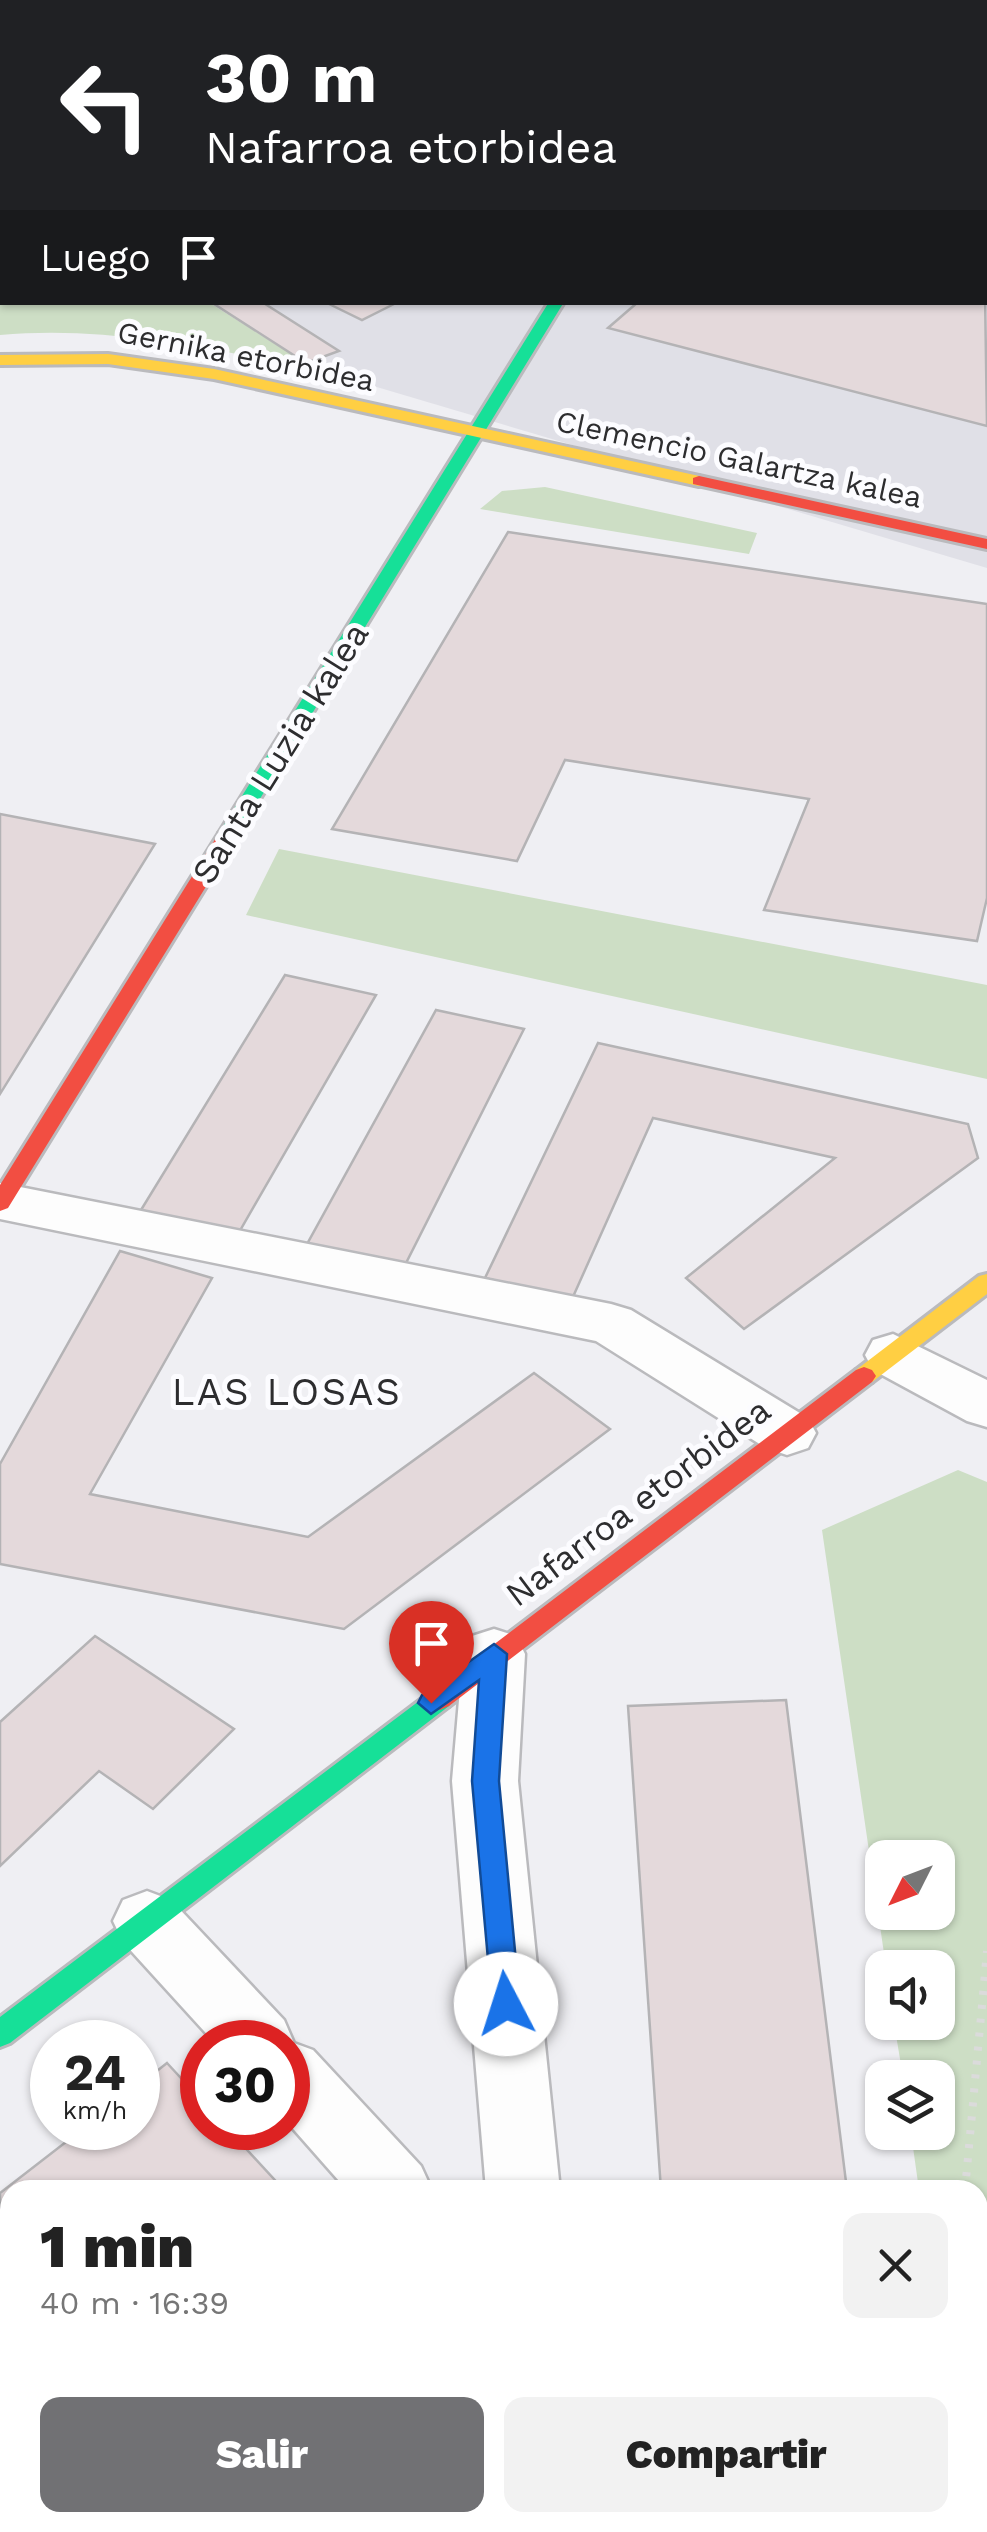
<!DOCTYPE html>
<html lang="es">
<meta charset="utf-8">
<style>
:root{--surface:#fff;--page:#f2f2f2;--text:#222;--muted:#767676;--accent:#717174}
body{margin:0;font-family:"Work Sans",sans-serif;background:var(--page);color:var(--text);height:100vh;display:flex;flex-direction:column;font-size:38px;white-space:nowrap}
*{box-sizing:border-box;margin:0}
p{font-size:32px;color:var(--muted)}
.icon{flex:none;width:55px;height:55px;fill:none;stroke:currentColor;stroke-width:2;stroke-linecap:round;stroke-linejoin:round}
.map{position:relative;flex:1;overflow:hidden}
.sheet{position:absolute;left:0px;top:2180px;width:988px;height:352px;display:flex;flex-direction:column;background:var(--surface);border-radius:30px 30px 0 0;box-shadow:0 2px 8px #0004}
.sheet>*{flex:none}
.guide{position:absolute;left:0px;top:0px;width:988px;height:305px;box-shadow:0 2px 8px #0004;background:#202124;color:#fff;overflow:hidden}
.needle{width:65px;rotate:228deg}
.fabs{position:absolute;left:865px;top:1840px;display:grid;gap:20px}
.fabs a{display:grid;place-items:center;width:90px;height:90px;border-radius:20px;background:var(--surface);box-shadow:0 2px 8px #0004;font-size:50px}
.speed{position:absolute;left:30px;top:2020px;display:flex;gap:20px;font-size:50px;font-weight:700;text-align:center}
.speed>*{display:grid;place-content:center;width:130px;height:130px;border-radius:50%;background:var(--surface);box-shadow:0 2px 8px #0004;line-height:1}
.speed small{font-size:25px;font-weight:400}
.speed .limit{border:15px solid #d22;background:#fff;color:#111}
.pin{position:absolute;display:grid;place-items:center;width:85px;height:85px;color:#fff;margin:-102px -42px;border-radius:50% 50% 50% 0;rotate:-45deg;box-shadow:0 0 10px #0007}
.pin .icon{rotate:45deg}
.me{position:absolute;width:110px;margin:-55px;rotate:355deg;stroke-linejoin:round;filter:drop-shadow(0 0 8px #0008)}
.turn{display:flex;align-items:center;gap:35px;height:210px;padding:0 40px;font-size:45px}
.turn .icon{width:130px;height:130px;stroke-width:2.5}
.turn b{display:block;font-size:70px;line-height:85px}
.then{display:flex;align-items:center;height:95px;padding:0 40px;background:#0003;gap:20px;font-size:38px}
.round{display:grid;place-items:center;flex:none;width:105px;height:105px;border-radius:20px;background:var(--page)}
.overview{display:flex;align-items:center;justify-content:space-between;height:170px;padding:0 40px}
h1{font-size:60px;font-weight:800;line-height:75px}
.primary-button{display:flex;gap:20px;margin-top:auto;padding:20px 40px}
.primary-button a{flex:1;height:115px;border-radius:20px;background:var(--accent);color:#fff;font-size:40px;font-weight:800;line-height:115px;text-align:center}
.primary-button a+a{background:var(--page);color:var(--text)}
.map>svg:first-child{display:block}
</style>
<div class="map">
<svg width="987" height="2532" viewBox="0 0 987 2532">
<rect width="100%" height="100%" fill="#efeff3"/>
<path fill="#e0e0e7" d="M 0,0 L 987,0 L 987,568 L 316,369 L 210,303 L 985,302 L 985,2 L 2,2 L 2,197 Z"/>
<path fill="#cddec5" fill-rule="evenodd" d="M 0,196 L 2,302 L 210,303 L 315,369 C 211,349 106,325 0,335 Z
M 545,487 L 757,533 L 749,554 L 480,509 L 502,491 Z
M 279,849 L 987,985 L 987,1079 L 246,915 Z
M 958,1470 L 987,1482 L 987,2532 L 969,2532 L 968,2523 L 978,2522 L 978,2190 L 919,2190 L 911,2133 L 938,2132 L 938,2078 L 903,2077 L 894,2023 L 938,2022 L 938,1968 L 886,1967 L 822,1530 ZM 882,1858 L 938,1858 L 938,1912 L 882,1912 Z"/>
<path fill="#e4d9db" stroke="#b4b3b5" stroke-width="2.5" d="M 0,0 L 199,0 L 207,2 L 2,2 L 2,131 Z
M 259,0 L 493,0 L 499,2 L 251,2 Z
M 920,0 L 987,0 L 987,46 L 985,2 L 916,2 Z
M 985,294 L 987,426 L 608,328 L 638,302 L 985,302 Z
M 211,302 L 262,302 L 339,351 L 306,363 Z
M 325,302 L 398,302 L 362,320 Z
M 508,532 L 987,604 L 987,898 L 977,941 L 764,910 L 809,799 L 565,760 L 517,861 L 332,829 Z
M 0,814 L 155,844 L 0,1094 Z
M 285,975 L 376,995 L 238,1234 L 141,1210 Z
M 436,1010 L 524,1029 L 403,1269 L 306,1246 Z
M 598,1043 L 968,1124 L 978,1158 L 744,1329 L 686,1278 L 835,1158 L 653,1118 L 572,1299 L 485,1278 Z
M 120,1251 L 212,1278 L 90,1494 L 308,1537 L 534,1373 L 610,1429 L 344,1629 L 0,1564 L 0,1464 Z
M 95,1636 L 234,1729 L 153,1809 L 99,1771 L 0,1866 L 0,1722 Z
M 786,1700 L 847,2190 L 661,2190 L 628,1706 Z
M 167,2063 L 202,2101 L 202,2128 L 227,2128 L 284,2190 L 10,2190 L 10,2424 L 0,2433 L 0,2193 L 84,2128 L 138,2128 L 138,2086 Z
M 683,2522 L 888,2522 L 889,2532 L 684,2532 Z"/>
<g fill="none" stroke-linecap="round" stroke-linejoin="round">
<defs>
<path id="street" d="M 0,1183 L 611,1304 L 631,1310 L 808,1418 L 816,1433 L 808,1448 L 787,1455 L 766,1448 L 596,1341 L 0,1219 Z
M 893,1334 L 987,1380 L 987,1427 L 967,1421 L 873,1370 L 865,1355 L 873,1340 Z
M 494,1629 L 516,1636 L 525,1654 L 518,1781 L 560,2190 L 486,2190 L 452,1781 L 463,1654 L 472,1636 Z
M 147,1891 L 171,1900 L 284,2020 L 294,2043 L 313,2050 L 421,2166 L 432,2190 L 347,2190 L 288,2123 L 288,2042 L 214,2042 L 123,1942 L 113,1921 L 123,1900 Z
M 499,2522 L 579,2522 L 578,2532 L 498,2532 Z"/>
<path id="fast" d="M 549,302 L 564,302 L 239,833 L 229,839 L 222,837 L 219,833 Z
M 440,1688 L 449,1692 L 453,1699 L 449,1706 L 10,2043 L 0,2047 L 0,2017 L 431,1692 Z"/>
<path id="slow" d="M 108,354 L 214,369 L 699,476 L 707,481 L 699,486 L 214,379 L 108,364 L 0,365 L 0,355 Z
M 987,1274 L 987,1294 L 872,1382 L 856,1382 L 852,1376 L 856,1370 L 979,1276 Z"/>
<path id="jam" d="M 699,476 L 987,539 L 987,549 L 693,484 L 693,478 Z
M 229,827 L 239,833 L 8,1208 L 0,1211 L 0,1185 L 219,833 Z
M 864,1367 L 872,1370 L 876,1376 L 872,1382 L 449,1706 L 440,1710 L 431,1706 L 427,1699 L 431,1692 L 856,1370 Z"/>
</defs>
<use href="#street" stroke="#bababd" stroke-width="5"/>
<use href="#fast" stroke="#bababd" stroke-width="6"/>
<use href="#slow" stroke="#bababd" stroke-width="6"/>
<use href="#jam" stroke="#bababd" stroke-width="6"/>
<path stroke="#dbdbdb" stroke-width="8" stroke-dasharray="4 10" stroke-linecap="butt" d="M 965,2190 L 987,1951
M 978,2373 L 987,2397"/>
<use href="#street" fill="#fdfdfd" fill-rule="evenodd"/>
<use href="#fast" fill="#16e098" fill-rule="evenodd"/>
<use href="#slow" fill="#ffcf43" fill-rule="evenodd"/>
<use href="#jam" fill="#f24e42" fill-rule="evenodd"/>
</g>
<path fill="#1a73e8" stroke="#114b97" stroke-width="2.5" d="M 494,1644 L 507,1654 L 499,1781 L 520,2004 L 516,2013 L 506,2017 L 496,2013 L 492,2004 L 472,1781 L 479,1680 L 431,1714 L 418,1703 L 422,1695 Z"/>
<g text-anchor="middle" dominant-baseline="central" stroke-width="10" stroke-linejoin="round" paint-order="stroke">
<g font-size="30" fill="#2d2d2f" stroke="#fcfcff">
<text transform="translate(246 356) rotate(11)">Gernika etorbidea</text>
<text transform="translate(739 459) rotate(12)">Clemencio Galartza kalea</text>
</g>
<g font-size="35" fill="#2d2d2f" stroke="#fcfcff">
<text transform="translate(280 753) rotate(-58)">Santa Luzia kalea</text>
<text transform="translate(638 1502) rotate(-37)">Nafarroa etorbidea</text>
</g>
<g font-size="38" letter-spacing="2.5" fill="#2d2d2f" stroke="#fcfcff">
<text x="287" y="1392">LAS LOSAS</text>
</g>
</g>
</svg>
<div class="fabs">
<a><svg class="needle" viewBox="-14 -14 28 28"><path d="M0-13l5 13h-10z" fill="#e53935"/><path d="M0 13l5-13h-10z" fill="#767676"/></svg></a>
<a><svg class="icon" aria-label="sound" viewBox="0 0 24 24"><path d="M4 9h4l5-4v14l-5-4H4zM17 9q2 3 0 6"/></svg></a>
<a><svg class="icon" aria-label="layers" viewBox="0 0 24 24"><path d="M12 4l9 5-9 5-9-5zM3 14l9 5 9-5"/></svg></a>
</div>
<div class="speed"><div>24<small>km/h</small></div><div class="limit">30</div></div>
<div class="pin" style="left:431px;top:1703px;background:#d93025"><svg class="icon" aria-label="arrive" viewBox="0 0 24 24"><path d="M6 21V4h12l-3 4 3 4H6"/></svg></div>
<svg class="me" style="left:506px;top:2004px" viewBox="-20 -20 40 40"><circle r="19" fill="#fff"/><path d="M0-13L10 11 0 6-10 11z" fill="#1a73e8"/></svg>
<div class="guide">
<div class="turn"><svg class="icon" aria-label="left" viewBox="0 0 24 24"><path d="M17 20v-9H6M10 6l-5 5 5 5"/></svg><div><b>30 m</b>Nafarroa etorbidea</div></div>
<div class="then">Luego<svg class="icon" aria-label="arrive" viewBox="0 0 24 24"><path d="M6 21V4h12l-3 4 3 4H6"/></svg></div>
</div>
<section class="sheet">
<div class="overview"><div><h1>1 min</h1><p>40 m · 16:39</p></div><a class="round"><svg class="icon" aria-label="close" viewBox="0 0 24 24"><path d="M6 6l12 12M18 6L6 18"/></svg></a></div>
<div class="primary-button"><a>Salir</a><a>Compartir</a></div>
</section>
</div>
